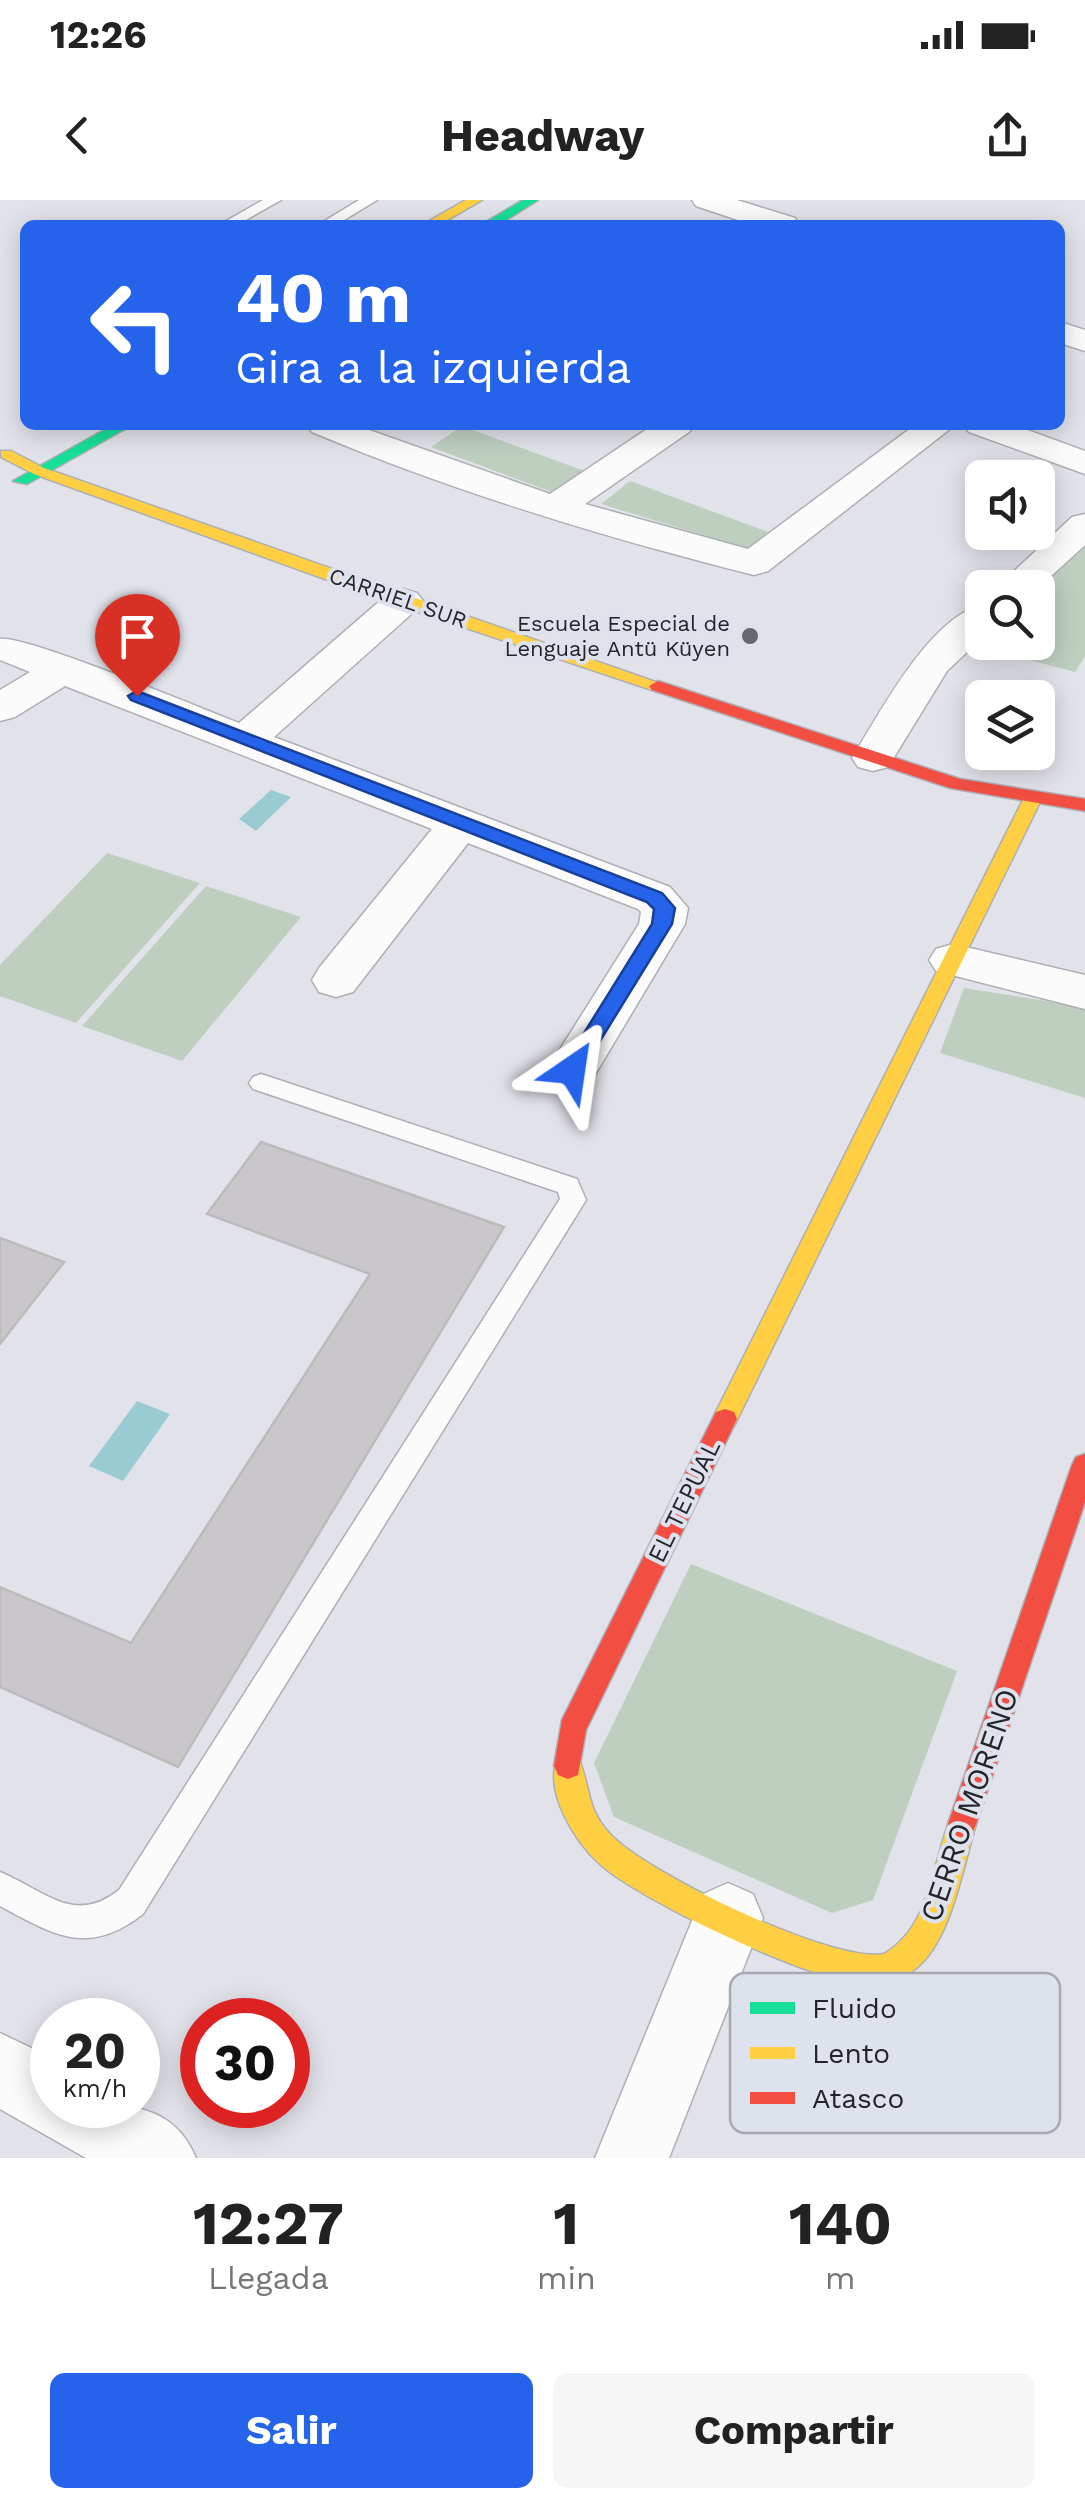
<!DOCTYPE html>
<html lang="es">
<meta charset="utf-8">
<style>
:root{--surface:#fff;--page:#f6f6f6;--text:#222;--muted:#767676;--accent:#2563eb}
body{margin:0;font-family:"Work Sans",sans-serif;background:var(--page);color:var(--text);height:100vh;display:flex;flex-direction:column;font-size:38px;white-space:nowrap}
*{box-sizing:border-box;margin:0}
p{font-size:32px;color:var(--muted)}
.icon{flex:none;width:55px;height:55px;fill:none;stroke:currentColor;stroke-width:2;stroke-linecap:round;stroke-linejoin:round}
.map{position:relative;height:1958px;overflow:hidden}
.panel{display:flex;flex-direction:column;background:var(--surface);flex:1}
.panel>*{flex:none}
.top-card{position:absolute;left:20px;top:20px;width:1045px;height:210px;border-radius:15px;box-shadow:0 5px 25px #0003;background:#2563eb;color:#fff;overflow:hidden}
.tools{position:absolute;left:965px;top:260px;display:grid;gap:20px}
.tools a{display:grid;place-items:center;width:90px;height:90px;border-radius:15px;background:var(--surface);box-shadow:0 5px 25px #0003;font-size:50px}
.speed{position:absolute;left:30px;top:1798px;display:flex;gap:20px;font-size:50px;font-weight:700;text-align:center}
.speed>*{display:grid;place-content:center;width:130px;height:130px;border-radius:50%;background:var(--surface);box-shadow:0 5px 25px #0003;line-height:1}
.speed small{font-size:25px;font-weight:400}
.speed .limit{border:15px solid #d22;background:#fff;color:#111}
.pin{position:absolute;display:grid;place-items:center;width:85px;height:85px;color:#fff;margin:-102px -42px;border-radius:50% 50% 50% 0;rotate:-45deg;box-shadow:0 0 10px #0007}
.pin .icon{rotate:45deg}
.me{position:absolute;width:110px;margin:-55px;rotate:32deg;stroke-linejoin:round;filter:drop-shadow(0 0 8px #0008)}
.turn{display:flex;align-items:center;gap:35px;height:210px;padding:0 50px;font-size:45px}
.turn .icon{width:130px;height:130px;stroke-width:2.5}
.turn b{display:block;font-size:70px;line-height:85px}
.eta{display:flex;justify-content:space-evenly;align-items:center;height:170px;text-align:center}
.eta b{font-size:60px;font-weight:700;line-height:70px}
.cta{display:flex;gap:20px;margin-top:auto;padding:20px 50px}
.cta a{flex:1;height:115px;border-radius:15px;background:var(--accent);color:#fff;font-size:40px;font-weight:700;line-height:115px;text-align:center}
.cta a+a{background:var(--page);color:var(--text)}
.status{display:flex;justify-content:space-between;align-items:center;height:70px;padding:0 50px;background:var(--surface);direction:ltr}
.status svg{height:28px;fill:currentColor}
header{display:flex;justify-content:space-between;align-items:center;height:130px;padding:0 50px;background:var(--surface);font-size:45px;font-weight:700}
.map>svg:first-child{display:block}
</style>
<div class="status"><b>12:26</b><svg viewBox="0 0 49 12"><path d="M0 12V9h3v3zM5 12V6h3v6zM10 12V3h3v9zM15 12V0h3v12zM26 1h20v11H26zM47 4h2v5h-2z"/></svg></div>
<header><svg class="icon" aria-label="back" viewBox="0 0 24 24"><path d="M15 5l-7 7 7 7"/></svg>Headway<svg class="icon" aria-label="share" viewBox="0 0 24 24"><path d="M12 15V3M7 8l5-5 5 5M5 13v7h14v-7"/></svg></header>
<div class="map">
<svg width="1085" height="1958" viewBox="0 0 1085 1958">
<rect width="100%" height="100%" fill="#e2e3ea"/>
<path fill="#becfc0" d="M 462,226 L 590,273 L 560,295 L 431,247 Z
M 630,281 L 768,332 L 748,349 L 601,304 Z
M 1085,346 L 1085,456 L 1075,472 L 978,446 L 982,442 L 1038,442 L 1038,390 Z
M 107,653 L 200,683 L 76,823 L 0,796 L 0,765 Z
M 206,686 L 301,717 L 182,861 L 82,826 Z
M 964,788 L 1085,807 L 1085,898 L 940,853 Z
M 691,1364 L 957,1471 L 873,1700 L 832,1713 L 614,1617 L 594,1563 Z"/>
<path fill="#98ccd2" d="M 271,590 L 291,597 L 256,631 L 239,619 Z
M 137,1201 L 170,1214 L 123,1281 L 89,1266 Z"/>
<path fill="#c9c7ca" stroke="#bcbabc" stroke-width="2.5" d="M 261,942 L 504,1027 L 178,1567 L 0,1487 L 0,1387 L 131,1443 L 370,1074 L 207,1014 Z
M 0,1038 L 64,1062 L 0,1144 Z"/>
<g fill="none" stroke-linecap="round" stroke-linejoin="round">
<defs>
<path id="lane" d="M 263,0 L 281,0 L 237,25 L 219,25 Z
M 359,0 L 377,0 L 336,25 L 318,25 Z
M 261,874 L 577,979 L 586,1000 L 143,1714 C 88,1757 54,1735 0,1706 L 0,1672 C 44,1690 74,1726 119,1690 L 560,999 L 558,992 L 253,889 L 249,883 L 253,877 Z"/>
<path id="street" d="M 692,0 L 737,0 L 795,18 L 799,25 L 753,25 L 696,6 Z
M 1060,122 L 1085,130 L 1085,151 L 1060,143 Z
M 306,225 L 355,225 L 550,294 L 653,225 L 695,225 L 689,232 L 585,304 L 748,349 L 915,225 L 955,225 L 768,371 L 754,375 C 603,337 455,292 312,232 Z
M 963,225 L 1014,225 L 1085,251 L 1085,274 L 969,232 Z
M 1085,314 L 1085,345 L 1038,388 L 996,388 L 1072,317 Z
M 403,389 L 417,393 L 423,401 L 417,409 L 274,537 L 670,687 L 688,708 L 685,724 L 590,883 L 572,888 L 554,883 L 547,870 L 639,724 L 641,712 L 638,709 L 468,643 L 353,792 L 336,797 L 319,792 L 312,780 L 319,768 L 432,629 L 65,486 L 15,517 L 0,521 L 0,490 L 30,472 L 0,460 L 0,439 C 23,434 203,509 239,523 L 389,393 Z
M 982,405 L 982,438 L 947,471 L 888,567 L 873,571 L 858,567 L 852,558 C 880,513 929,418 982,405 Z
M 953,744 L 1085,775 L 1085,809 L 936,771 L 929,760 L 936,749 Z
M 728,1683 L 753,1694 L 763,1718 L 669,1958 L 595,1958 L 703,1694 Z
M 0,1833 L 52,1858 L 52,1905 C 110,1905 170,1895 196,1958 L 86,1958 L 0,1909 Z"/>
<path id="fast" d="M 523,0 L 538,0 L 498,25 L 481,25 Z
M 113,225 L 132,225 L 27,284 L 13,281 Z"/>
<path id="slow" d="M 466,0 L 482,0 L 439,25 L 422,25 Z
M 1,251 L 11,251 L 44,268 L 667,486 L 664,490 L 652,490 L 397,405 L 34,274 L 1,257 Z
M 1033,592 L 1042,598 L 734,1226 L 725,1229 L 716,1226 L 713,1219 L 716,1212 L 1024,598 Z
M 568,1553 L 578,1557 C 591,1586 585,1607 610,1634 C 646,1673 833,1764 884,1754 C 932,1726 932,1661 952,1614 L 962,1610 L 972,1614 L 976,1624 C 963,1666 951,1743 914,1770 C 903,1778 886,1786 872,1786 C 819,1785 641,1701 601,1665 C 575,1642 543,1591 558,1557 Z"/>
<path id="jam" d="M 658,481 L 960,579 L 1085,599 L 1085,611 L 950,588 L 652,490 L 649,486 Z
M 725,1209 L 734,1212 L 737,1219 L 586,1530 L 578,1575 L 568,1579 L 558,1575 L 554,1566 L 562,1520 L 716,1212 Z
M 1085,1254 L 1085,1302 L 976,1624 L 972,1634 L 962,1638 L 952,1634 L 948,1624 L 1072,1265 L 1076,1257 Z"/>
</defs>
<use href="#lane" stroke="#aeafb4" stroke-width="3"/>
<use href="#street" stroke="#aeafb4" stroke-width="3"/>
<use href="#fast" stroke="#aeafb4" stroke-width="3"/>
<use href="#slow" stroke="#aeafb4" stroke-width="3"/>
<use href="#jam" stroke="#aeafb4" stroke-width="3"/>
<use href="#lane" fill="#fbfbfc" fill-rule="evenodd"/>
<use href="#street" fill="#fbfbfc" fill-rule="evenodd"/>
<use href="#fast" fill="#16e098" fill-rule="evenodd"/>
<use href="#slow" fill="#ffcf43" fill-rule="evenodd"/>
<use href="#jam" fill="#f24e42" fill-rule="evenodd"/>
</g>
<path fill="#2563eb" stroke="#184099" stroke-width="2.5" d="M 137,491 L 662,693 L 675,708 L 672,724 L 579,875 L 572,877 L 561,870 L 652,724 L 654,709 L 647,702 L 131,500 L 128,496 Z"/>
<circle fill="#66686d" stroke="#dee2ed" stroke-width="4" cx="750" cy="436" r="10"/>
<g text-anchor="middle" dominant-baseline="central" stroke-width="8" stroke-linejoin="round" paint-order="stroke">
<g font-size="22" fill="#242529" stroke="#dee2ed">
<text transform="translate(398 398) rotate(19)">CARRIEL SUR</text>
</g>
<g font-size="22" fill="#242529" stroke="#dee2ed" text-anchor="end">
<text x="730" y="423">Escuela Especial de<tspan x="730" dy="25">Lenguaje Antü Küyen</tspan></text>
</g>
<g font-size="25" fill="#242529" stroke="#dee2ed">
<text transform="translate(684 1301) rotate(-64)">EL TEPUAL</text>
</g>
<g font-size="30" fill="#242529" stroke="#dee2ed">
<text transform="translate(969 1605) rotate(-71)">CERRO MORENO</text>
</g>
</g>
<rect x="730" y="1773" width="330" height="160" rx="15" fill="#dee2ed" stroke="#a6a9b2" stroke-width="2.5"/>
<rect x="750" y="1802" width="45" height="12" fill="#16e098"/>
<rect x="750" y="1847" width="45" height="12" fill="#ffcf43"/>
<rect x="750" y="1892" width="45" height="12" fill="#f24e42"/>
<g font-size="28" fill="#242529">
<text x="812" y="1818">Fluido</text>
<text x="812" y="1863">Lento</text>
<text x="812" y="1908">Atasco</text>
</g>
</svg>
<div class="tools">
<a><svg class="icon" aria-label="sound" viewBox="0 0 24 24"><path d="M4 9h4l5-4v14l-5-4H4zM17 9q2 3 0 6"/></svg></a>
<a><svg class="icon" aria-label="search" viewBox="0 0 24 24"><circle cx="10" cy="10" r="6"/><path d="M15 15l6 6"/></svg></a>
<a><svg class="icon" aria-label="layers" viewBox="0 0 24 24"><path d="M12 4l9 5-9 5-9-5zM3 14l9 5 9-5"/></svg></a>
</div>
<div class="speed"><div>20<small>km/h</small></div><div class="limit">30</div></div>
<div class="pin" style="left:137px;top:496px;background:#d93025"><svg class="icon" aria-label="arrive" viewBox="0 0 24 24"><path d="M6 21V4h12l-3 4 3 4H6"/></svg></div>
<svg class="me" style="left:572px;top:870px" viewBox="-20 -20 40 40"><path d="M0-17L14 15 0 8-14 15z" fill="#2563eb" stroke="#fff" stroke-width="4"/></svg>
<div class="top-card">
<div class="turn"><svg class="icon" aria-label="left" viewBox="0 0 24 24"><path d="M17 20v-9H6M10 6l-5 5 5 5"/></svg><div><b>40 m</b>Gira a la izquierda</div></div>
</div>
</div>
<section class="panel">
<div class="eta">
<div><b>12:27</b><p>Llegada</p></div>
<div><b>1</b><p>min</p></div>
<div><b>140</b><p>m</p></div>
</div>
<div class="cta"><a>Salir</a><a>Compartir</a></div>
</section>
